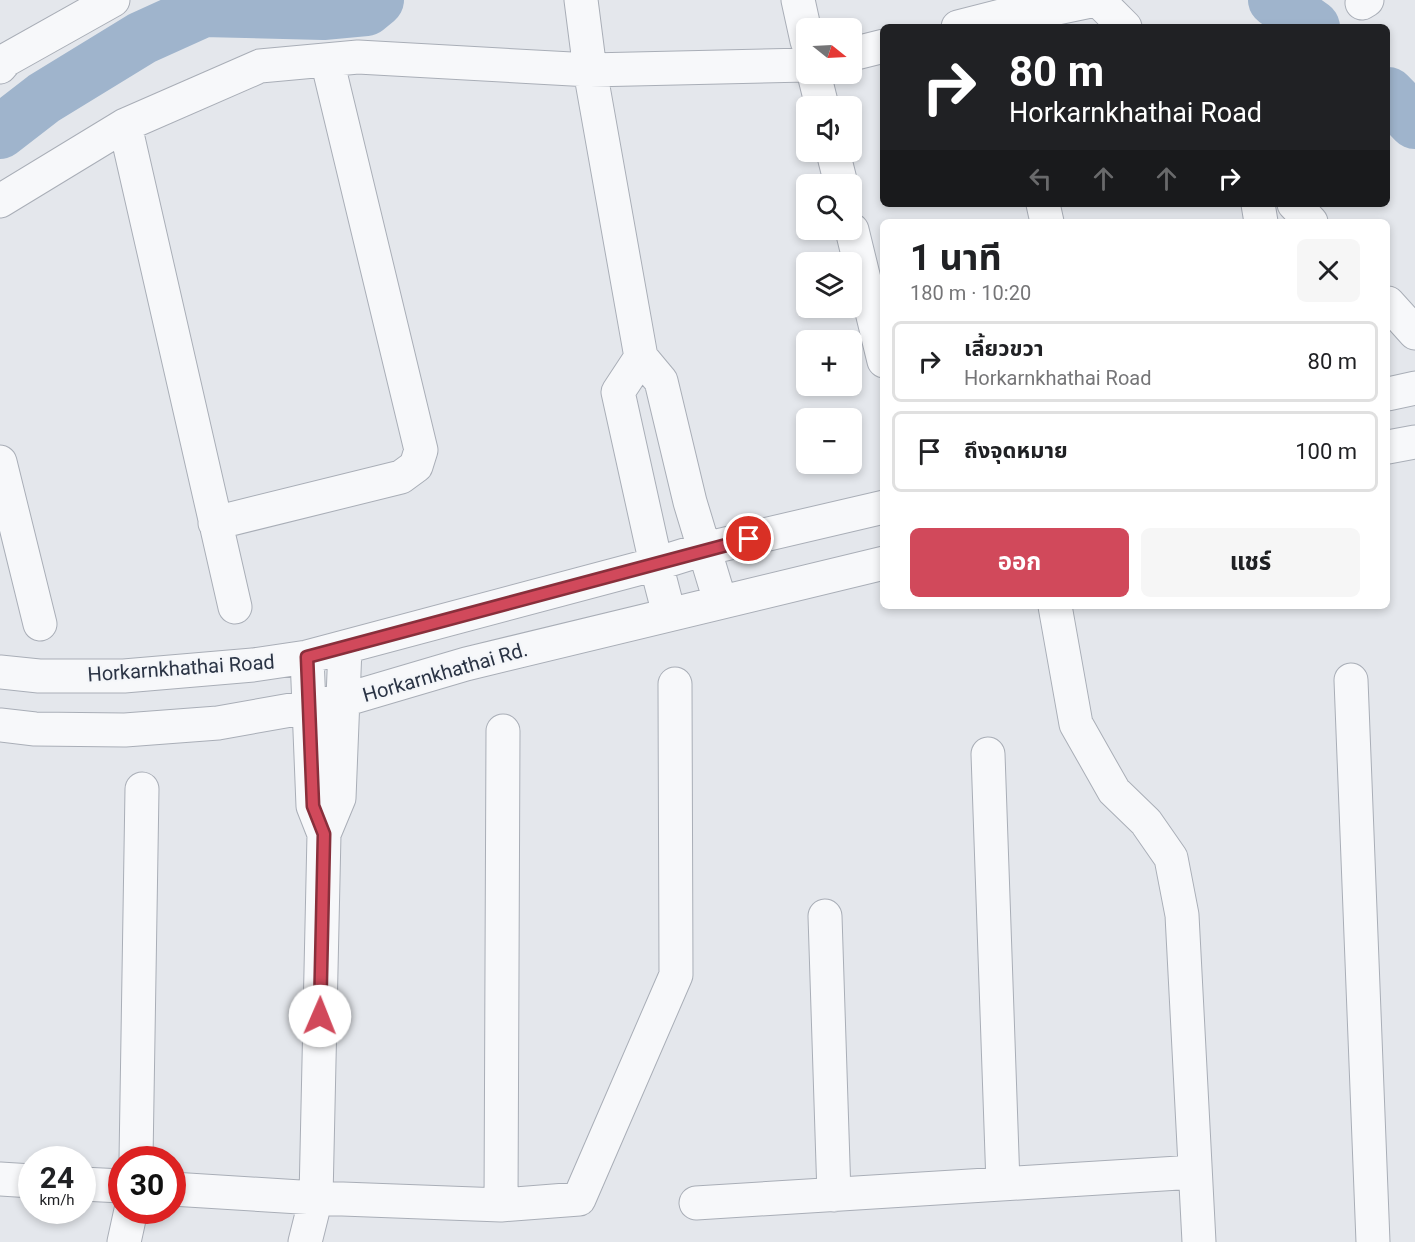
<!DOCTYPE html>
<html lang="th">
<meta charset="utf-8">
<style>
:root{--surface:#fff;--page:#f6f6f6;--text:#202124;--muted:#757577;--line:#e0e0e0;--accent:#d1495b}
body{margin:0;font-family:Roboto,"Noto Sans Thai",sans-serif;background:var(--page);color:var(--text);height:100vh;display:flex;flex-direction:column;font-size:22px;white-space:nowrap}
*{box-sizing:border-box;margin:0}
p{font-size:20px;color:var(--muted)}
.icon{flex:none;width:33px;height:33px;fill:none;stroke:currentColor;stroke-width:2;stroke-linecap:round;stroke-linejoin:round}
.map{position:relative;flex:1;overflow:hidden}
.sheet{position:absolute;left:880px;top:219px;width:510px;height:390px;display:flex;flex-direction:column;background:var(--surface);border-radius:9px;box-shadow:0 3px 9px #0003}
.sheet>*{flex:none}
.banner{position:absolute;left:880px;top:24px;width:510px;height:183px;border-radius:9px;box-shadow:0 3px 9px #0003;background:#202124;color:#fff;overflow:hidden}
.needle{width:39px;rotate:108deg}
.tools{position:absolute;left:796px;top:18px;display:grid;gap:12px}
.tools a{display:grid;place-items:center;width:66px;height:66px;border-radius:9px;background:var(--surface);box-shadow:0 3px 9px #0003;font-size:30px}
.speed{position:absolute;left:18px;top:1146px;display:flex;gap:12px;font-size:30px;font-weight:700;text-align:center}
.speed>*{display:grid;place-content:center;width:78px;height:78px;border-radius:50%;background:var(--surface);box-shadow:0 3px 9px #0003;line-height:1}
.speed small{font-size:15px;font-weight:400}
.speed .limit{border:9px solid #d22;background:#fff;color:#111}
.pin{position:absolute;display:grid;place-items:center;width:51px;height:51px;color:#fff;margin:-26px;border:3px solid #fff;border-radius:50%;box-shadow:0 2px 6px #0007}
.me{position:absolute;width:66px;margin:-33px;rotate:1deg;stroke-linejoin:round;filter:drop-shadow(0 0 4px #0008)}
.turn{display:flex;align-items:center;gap:21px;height:126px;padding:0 30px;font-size:27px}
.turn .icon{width:78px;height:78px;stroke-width:2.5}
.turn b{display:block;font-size:42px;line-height:51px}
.lanes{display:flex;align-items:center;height:57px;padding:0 30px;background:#0003;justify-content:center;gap:30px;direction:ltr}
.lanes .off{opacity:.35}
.round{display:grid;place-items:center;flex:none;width:63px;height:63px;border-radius:9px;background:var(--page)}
.overview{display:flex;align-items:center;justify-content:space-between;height:102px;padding:0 30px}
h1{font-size:36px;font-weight:700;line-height:45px}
.cta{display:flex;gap:12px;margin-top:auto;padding:12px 30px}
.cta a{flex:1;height:69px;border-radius:9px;background:var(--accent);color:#fff;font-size:24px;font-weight:700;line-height:69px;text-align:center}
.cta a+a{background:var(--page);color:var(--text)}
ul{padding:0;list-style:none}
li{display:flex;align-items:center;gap:18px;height:81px;margin:0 12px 9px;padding:0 18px;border:3px solid var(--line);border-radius:9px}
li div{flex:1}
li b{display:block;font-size:22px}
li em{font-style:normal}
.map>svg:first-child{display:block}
</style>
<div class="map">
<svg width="1415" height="1242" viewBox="0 0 1415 1242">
<rect width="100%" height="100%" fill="#e4e7ec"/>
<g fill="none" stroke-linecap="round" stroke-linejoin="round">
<path stroke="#9fb4cc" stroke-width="54" d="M 1275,0 L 1313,27
M 1388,94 L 1415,122
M 0,132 L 44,98 L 142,38 L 204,10 L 323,13 L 366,9 L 377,0"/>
<defs>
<path id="minor" d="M 581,0 L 590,70 L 641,357 L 661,381 L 690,502 L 720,601
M 798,0 L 807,41
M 1098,0 L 1125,27
M 1362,3 L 1367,0
M 958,27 L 1001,16 L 1033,13 L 1095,0
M 852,54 L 884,46
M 0,67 L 6,60 L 113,0
M 814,74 L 822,106
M 125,125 L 235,607
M 833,152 L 841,184
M 0,201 L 125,125 L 260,66 L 358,57 L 590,70 L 807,65
M 1043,204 L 1047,222
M 1258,204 L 1261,222
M 1294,204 L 1311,222
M 852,230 L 884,361
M 1388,303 L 1415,333
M 641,357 L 618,392 L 656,564 L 669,614
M 1388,394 L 1415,388
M 1388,447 L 1415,442
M 0,462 L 40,624
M 215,523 L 401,477 L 416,466 L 421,450 L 327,60
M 1055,606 L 1076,724 L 1114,791 L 1146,822 L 1171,858 L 1182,915 L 1199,1242
M 307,657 L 313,806 L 324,834
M 0,672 L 39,676 L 124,676 L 253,665 L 307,657 L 656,564 L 704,549 L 884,507
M 1351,680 L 1373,1242
M 0,725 L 35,729 L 125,730 L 218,723 L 308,707 L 344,700 L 466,664 L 884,563
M 988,754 L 1003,1184
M 825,916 L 834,1195
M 136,1160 L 142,789
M 0,1179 L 32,1181
M 82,1184 L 122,1186
M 172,1189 L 316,1198 L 501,1205 L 579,1199 L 676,975 L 675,684
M 696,1203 L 1195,1172
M 501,1205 L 503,731
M 124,1242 L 131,1210
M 305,1242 L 316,1198 L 324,834 L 339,798 L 345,648"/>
</defs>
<use href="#minor" stroke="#a9aeb7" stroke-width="35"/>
<use href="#minor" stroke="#f7f8fa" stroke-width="33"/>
</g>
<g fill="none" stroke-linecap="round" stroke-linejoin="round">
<defs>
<path id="route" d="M 320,1016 L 324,834 L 313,806 L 307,657 L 749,539"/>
</defs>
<use href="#route" stroke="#882f3b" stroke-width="15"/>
<use href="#route" stroke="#d1495b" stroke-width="10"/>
</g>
<g text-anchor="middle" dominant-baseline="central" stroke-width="4.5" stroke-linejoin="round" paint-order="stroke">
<g font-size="20" fill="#2b3445" stroke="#f4f6f9">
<text transform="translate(181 668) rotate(-4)">Horkarnkhathai Road</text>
<text transform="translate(445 672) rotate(-16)">Horkarnkhathai Rd.</text>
</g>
</g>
</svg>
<div class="tools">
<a><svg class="needle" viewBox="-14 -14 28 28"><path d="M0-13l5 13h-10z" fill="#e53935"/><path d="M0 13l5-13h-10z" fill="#757577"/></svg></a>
<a><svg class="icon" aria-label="sound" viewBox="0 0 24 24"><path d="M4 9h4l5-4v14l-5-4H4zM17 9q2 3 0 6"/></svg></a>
<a><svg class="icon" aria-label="search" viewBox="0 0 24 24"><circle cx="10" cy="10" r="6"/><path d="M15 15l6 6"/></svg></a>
<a><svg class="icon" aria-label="layers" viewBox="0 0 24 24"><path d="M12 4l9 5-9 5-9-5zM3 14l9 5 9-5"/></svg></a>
<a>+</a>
<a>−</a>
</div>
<div class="speed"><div>24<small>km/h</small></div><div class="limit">30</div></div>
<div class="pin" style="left:749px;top:539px;background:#d93025"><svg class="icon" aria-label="arrive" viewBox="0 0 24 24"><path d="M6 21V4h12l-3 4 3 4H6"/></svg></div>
<svg class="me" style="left:320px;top:1016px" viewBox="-20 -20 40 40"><circle r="19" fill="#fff"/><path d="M0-13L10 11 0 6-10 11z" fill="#d1495b"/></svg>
<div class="banner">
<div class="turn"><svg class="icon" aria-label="right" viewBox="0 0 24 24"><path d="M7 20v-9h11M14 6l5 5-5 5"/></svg><div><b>80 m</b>Horkarnkhathai Road</div></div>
<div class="lanes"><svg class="icon off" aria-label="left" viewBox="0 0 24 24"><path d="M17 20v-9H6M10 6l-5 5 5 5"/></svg><svg class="icon off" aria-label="ahead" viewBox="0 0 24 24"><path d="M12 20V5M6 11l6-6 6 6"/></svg><svg class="icon off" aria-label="ahead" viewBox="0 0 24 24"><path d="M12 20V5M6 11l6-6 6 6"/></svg><svg class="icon" aria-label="right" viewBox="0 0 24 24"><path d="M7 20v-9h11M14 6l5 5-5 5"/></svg></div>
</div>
<section class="sheet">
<div class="overview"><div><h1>1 นาที</h1><p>180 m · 10:20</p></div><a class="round"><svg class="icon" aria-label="close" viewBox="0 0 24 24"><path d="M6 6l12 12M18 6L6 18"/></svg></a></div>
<ul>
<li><svg class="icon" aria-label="right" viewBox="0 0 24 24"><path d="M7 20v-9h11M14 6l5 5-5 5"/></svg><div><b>เลี้ยวขวา</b><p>Horkarnkhathai Road</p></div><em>80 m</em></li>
<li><svg class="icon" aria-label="arrive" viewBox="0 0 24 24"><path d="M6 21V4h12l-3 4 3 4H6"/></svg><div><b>ถึงจุดหมาย</b></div><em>100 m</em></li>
</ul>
<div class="cta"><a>ออก</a><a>แชร์</a></div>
</section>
</div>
